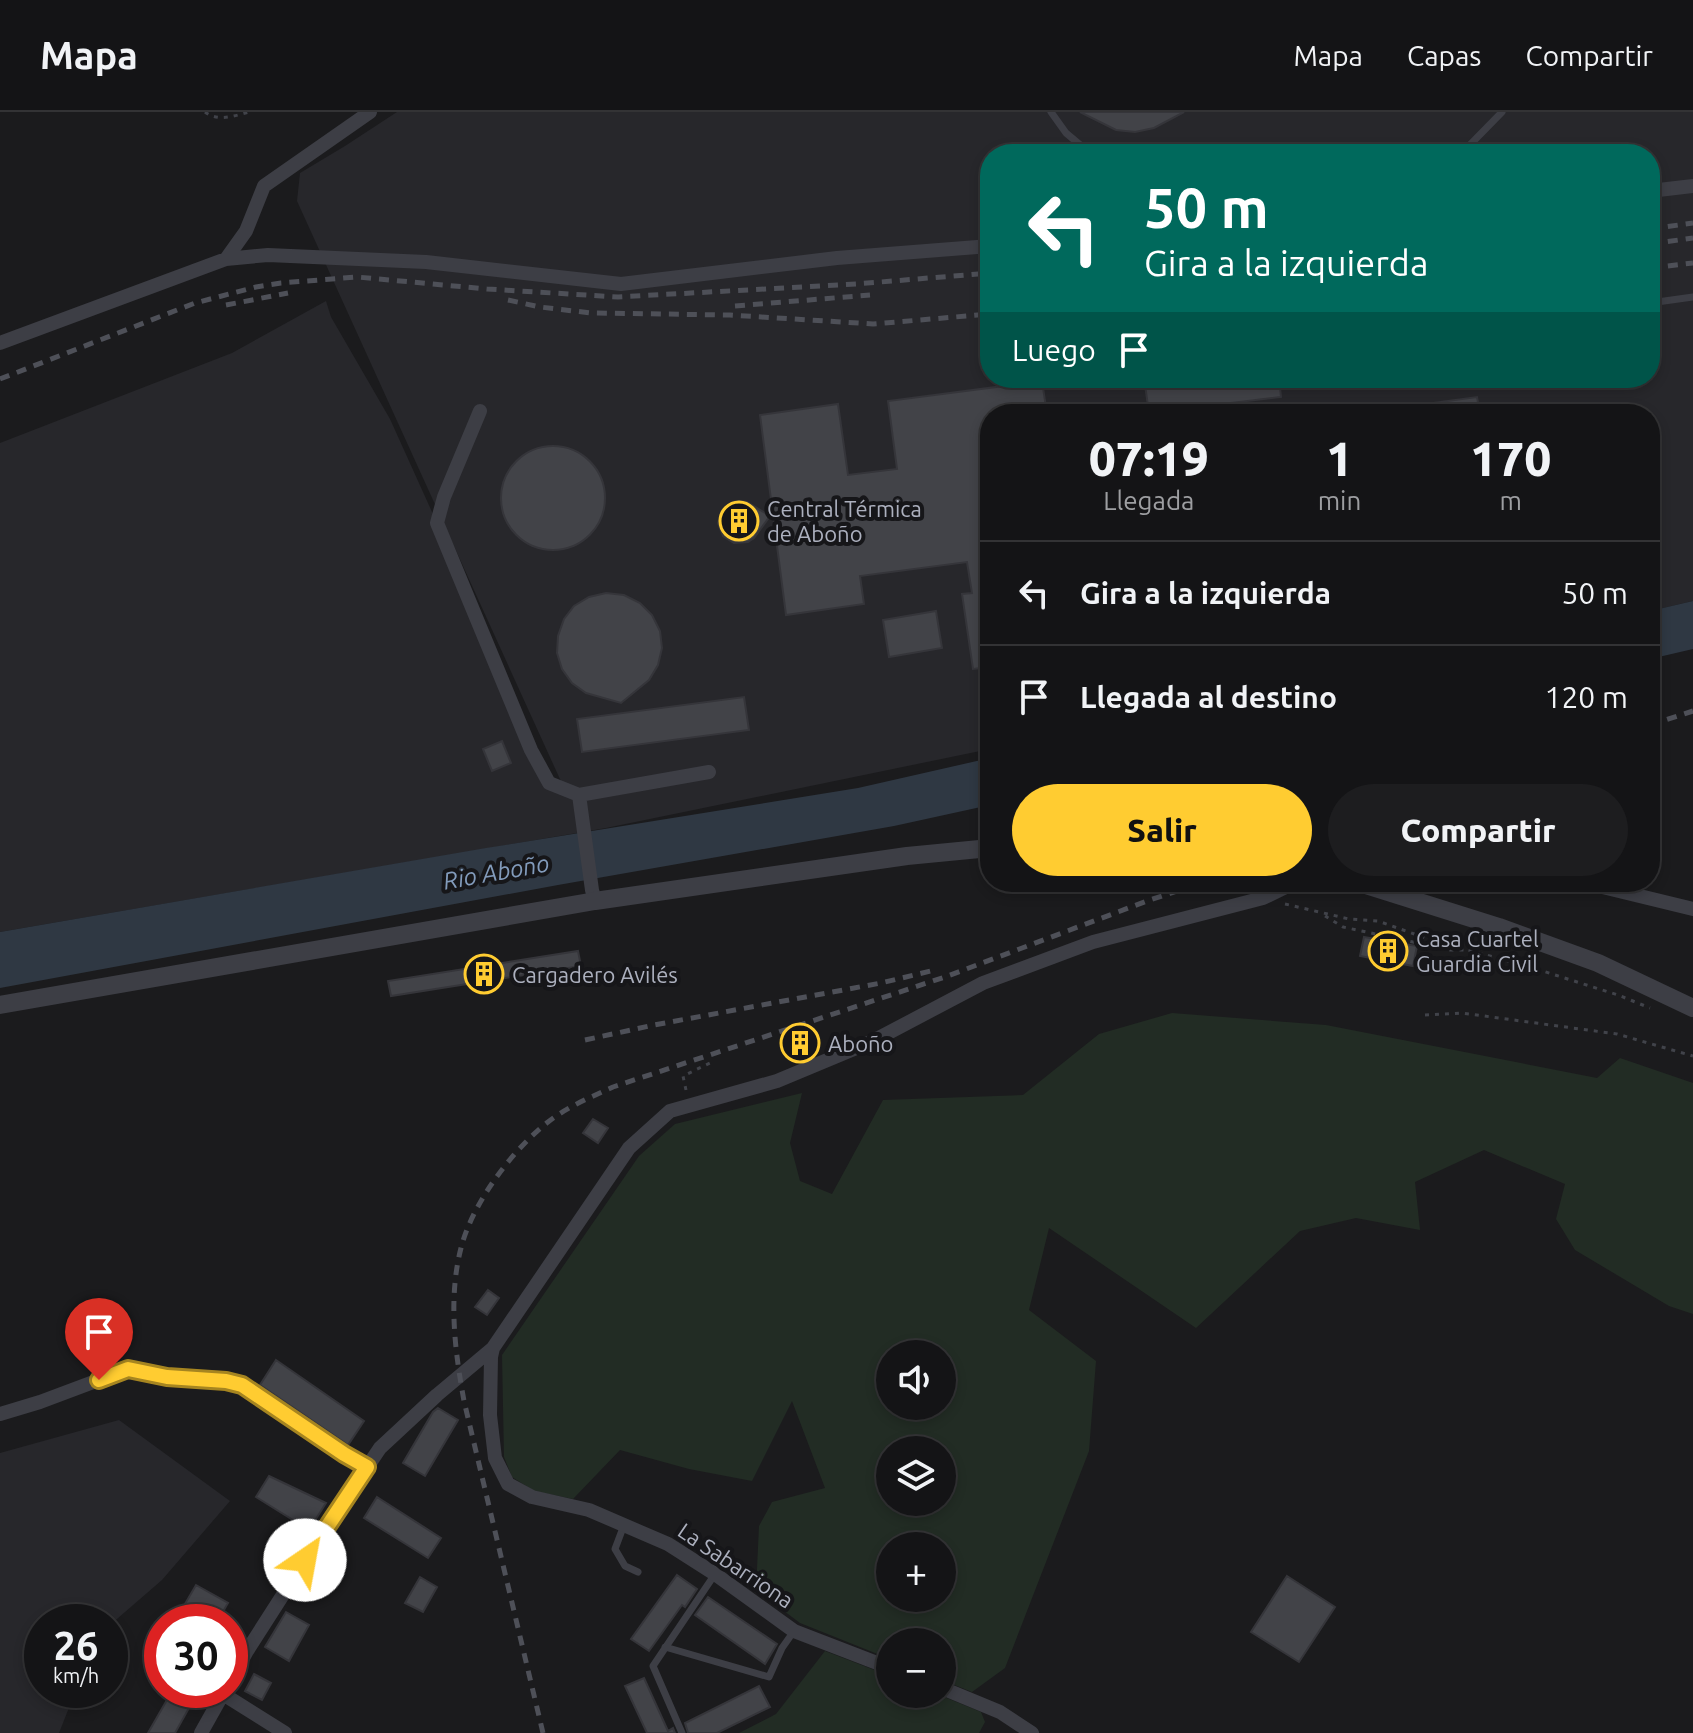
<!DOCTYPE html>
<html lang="es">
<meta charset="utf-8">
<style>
:root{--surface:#141416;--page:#1d1d1f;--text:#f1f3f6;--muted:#9d9ea1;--line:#333335;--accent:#ffcc31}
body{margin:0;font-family:Ubuntu,sans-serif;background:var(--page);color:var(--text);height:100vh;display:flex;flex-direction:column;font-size:30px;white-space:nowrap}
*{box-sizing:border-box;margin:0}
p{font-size:26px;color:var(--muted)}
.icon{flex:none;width:44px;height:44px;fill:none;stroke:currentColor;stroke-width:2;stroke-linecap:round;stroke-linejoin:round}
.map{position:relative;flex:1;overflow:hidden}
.side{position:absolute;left:980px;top:292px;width:680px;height:488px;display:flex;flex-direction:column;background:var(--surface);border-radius:32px;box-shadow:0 4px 12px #0003,0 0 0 2px var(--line)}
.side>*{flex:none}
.guide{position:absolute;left:980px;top:32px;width:680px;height:244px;border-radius:32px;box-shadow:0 4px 12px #0003,0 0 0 2px var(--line);background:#00695c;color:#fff;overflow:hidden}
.buttons{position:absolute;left:876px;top:1228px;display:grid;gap:16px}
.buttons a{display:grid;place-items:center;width:80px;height:80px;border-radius:50%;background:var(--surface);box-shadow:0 4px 12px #0003,0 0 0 2px var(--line);font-size:40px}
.speed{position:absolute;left:24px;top:1492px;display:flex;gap:16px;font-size:40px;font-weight:700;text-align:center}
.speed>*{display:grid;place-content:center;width:104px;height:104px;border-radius:50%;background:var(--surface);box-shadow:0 4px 12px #0003,0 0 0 2px var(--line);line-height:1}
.speed small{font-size:20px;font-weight:400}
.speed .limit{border:12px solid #d22;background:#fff;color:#111}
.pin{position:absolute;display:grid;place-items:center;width:68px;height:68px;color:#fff;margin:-82px -34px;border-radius:50% 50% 50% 0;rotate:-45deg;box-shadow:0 0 8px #0007}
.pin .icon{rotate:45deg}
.me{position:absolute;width:88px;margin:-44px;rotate:33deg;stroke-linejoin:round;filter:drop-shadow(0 0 6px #0008)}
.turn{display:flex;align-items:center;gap:28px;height:168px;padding:0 32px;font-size:36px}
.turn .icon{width:104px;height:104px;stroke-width:2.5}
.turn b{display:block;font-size:56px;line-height:68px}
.then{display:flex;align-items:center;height:76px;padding:0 32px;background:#0003;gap:16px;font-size:30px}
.eta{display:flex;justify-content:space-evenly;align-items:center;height:136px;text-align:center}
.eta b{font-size:48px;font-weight:800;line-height:56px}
.primary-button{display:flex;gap:16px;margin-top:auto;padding:16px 32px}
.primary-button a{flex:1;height:92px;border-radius:48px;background:var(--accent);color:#111;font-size:32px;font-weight:800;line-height:92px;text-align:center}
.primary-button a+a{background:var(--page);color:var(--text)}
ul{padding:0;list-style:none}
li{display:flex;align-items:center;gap:24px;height:104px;padding:0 32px;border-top:2px solid var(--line)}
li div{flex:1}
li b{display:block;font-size:30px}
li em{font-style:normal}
header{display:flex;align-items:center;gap:48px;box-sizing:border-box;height:112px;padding:0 40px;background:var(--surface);border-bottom:2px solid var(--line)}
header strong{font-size:38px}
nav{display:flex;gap:44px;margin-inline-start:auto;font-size:28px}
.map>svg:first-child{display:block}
</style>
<header>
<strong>Mapa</strong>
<nav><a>Mapa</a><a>Capas</a><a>Compartir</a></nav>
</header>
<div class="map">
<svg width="1693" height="1621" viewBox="0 0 1693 1621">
<rect width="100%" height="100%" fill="#1b1b1d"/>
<path fill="#27272b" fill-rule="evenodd" d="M 397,0 L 1693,0 L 1693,489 L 1650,499 L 1650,302 L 990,302 L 990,637 L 606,716 L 0,820 L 0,331 L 232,241 L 326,189 L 331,205 L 390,307 L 437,411 L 549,670 L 564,676 L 297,89 L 300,61 L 345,34 ZM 990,42 L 1650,42 L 1650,266 L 990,266 Z
M 119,1308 L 230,1389 L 162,1468 L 110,1513 L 110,1510 L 42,1510 L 42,1578 L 76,1578 L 59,1621 L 0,1621 L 0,1341 Z"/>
<path fill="#222c24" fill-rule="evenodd" d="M 1172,901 L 1326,913 L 1597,966 L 1620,946 L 1693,971 L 1693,1202 L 1669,1194 L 1575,1138 L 1556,1107 L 1565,1072 L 1484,1038 L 1415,1070 L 1420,1118 L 1356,1106 L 1300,1119 L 1196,1216 L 1049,1116 L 1029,1198 L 1096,1249 L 1089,1339 L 1005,1556 L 972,1580 L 942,1568 L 942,1530 L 890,1530 L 890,1547 L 800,1511 L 756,1478 L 759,1414 L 772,1390 L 825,1376 L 792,1289 L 752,1369 L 689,1357 L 620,1338 L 573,1387 L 534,1379 L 512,1365 L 504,1345 L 502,1243 L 639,1044 L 675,1012 L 802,981 L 790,1031 L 800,1069 L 832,1082 L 883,988 L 1023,983 L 1099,922 ZM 890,1242 L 942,1242 L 942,1294 L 890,1294 ZM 890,1338 L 942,1338 L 942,1390 L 890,1390 ZM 890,1434 L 942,1434 L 942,1486 L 890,1486 Z
M 825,1539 L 890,1564 L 890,1582 L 937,1582 L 981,1600 L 985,1610 L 979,1621 L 739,1621 L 776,1602 Z"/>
<path fill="#2f3843" d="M 1693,489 L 1693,537 L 1650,547 L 1650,499 Z
M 990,646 L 990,693 L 894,714 L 558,773 L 0,876 L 0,820 L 486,736 L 858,676 Z"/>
<path fill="#424348" stroke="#35353a" stroke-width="2" d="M 1080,0 L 1184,0 L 1154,16 L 1135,20 L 1116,18 Z
M 1144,266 L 1279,266 L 1281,285 L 1149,301 Z
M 1042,269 L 1047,302 L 990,302 L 990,555 L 973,557 L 962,482 L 972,481 L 967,450 L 860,464 L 864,492 L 786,503 L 760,303 L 838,292 L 848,363 L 897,357 L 888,289 Z
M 1477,285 L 1480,302 L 1411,302 L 1410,294 Z
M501 386a52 52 0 1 1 104 0a52 52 0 1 1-104 0Z
M 740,389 L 747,390 L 770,404 L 754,426 L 748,430 L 734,431 L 723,424 L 718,411 L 722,398 L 733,390 Z
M 606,481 L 624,483 L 640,491 L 652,503 L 660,519 L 662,536 L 658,553 L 649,568 L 621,591 L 586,581 L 572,571 L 562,557 L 557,541 L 558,524 L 564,507 L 574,494 L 589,485 Z
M 936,499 L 942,536 L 889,545 L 883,508 Z
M 744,585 L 749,618 L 582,640 L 577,607 Z
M 502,629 L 511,651 L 492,659 L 483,637 Z
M 1364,825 L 1417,834 L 1413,854 L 1360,844 Z
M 578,839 L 581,854 L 391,884 L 388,869 Z
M 813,920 L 816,932 L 787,941 L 783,929 Z
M 593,1007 L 608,1016 L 598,1031 L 583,1021 Z
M 488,1178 L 499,1186 L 487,1203 L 475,1195 Z
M 276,1248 L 364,1309 L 348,1333 L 260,1273 Z
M 438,1296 L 458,1308 L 425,1364 L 403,1351 L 433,1300 Z
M 269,1364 L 326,1391 L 309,1418 L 256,1385 Z
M 377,1385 L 441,1426 L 428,1446 L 364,1406 Z
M 677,1463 L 697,1477 L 685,1495 L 682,1493 L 649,1539 L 631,1527 Z
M 1287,1464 L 1335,1495 L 1299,1550 L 1251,1520 Z
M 420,1465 L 437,1475 L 423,1500 L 405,1491 Z
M 196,1473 L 228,1491 L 217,1510 L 206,1510 L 182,1497 Z
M 708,1485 L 777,1532 L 765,1552 L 695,1503 Z
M 286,1500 L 309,1513 L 289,1549 L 265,1535 Z
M 254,1562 L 271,1571 L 262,1588 L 245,1579 Z
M 644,1566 L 668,1619 L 673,1616 L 675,1621 L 647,1621 L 625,1574 Z
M 759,1574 L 770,1595 L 717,1621 L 688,1621 L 685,1611 Z
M 171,1581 L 184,1589 L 181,1592 L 189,1596 L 175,1621 L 148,1621 Z"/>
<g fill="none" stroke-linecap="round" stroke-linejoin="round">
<path stroke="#41434a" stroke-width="3" stroke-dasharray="4 6" stroke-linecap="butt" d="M 205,0 C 218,10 234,4 249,0
M 1285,792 L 1349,807 L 1378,809 L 1428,827 L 1530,855 L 1618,883 L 1650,896
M 1325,804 L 1343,815 L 1450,838 L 1464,838
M 1425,903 L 1462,901 L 1617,922 L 1693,944
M 686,978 L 683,964 L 712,950"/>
<path stroke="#3d3e45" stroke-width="7" d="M 1051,0 L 1066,21 L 1091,42
M 1461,42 L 1502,0
M 1650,191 L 1693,185
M 624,1413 L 615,1437 L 625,1454 L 638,1460
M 665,1535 L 769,1565 L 782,1536 L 794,1519
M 682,1621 L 653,1554 L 715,1462"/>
<path stroke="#3d3e45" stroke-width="14" d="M 1650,79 L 1693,74
M 226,147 L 246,119 L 264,74 L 370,0
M 0,231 L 226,147 L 268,143 L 426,150 L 621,172 L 837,146 L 990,134
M 480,299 L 444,385 L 437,411 L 531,638 L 549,671 L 579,683 L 709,660
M 579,683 L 592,778 L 595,789
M 1582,770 L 1693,797
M 493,1236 L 491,1245 L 490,1303 L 495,1346 L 508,1372 L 532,1385 L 589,1398 L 668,1432 L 715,1462 L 794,1519 L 890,1556
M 0,1302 L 40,1290 L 128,1257 L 167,1265 L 226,1269 L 242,1273 L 344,1342 L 367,1355
M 230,1570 L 247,1539 L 320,1425 L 380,1336 L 437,1283 L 493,1236 L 629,1036 L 670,999 L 777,969 L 873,929 L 983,871 L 1093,830 L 1263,786 L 1296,770
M 942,1576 L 1000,1600 L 1032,1621
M 223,1582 L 285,1621
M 201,1621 L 225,1578"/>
<path stroke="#3d3e45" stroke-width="18" d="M 1356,770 L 1499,815 L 1598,851 L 1693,896
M 0,893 L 595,789 L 907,744 L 990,736"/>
<path stroke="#4e5058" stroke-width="5" stroke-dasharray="10 8" stroke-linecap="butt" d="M 1650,117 L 1693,111
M 1650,132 L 1693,126
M 1650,156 L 1693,151
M 508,188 L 540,195 L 591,201 L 730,203 L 873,212 L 990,202
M 226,193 L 288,181
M 735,194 L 870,183
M 0,267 L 195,191 L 256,175 L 281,171 L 357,165 L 487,177 L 618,185 L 856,172 L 990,161
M 1650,613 L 1693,599
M 585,928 L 654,913 L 881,871 L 935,858
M 543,1621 L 464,1289 C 455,1240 448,1186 461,1136 C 472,1092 512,1038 548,1010 C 567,995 591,985 613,975 L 945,865 L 1147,789 L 1204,770"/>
</g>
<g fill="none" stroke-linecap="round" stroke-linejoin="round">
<defs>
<path id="route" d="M 99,1268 L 128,1257 L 167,1265 L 226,1269 L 242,1273 L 344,1342 L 367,1355 L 305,1448"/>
</defs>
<use href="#route" stroke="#a68520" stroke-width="20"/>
<use href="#route" stroke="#ffcc31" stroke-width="14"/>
</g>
<defs>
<symbol id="building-ring" viewBox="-11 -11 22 22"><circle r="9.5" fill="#161619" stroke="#ffcc31" stroke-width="1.5"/><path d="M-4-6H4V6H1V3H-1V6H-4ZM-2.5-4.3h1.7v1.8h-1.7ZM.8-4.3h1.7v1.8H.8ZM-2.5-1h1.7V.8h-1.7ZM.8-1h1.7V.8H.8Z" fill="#ffcc31"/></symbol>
</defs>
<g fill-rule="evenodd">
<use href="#building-ring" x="717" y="387" width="44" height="44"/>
<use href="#building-ring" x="1366" y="817" width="44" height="44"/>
<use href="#building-ring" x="462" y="840" width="44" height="44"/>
<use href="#building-ring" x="778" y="909" width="44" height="44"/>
</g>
<g text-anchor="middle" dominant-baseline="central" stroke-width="8" stroke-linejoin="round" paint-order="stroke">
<g font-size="22" fill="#acb0be" stroke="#161619" text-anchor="start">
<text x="767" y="396">Central Térmica<tspan x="767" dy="25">de Aboño</tspan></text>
<text x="1416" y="826">Casa Cuartel<tspan x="1416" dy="25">Guardia Civil</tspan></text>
<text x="512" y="862">Cargadero Avilés</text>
<text x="828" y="931">Aboño</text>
</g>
<g font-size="22" fill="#acb0be" stroke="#161619">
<text transform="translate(736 1453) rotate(34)">La Sabarriona</text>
</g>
<g font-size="24" font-style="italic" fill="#829bbb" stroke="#161619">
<text transform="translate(496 760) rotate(-10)">Rio Aboño</text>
</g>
</g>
</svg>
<div class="buttons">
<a><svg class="icon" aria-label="sound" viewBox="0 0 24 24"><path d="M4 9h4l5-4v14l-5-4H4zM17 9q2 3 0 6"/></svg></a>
<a><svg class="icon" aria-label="layers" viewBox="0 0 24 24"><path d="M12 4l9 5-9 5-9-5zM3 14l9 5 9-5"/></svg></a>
<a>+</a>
<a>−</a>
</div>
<div class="speed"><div>26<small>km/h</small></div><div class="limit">30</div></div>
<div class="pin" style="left:99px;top:1268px;background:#d93025"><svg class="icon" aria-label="arrive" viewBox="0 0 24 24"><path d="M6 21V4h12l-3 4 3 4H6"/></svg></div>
<svg class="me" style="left:305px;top:1448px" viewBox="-20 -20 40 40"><circle r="19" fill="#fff"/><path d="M0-13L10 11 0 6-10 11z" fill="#ffcc31"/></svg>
<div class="guide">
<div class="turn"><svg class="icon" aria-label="left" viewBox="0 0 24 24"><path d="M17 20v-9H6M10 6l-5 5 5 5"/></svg><div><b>50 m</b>Gira a la izquierda</div></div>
<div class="then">Luego<svg class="icon" aria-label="arrive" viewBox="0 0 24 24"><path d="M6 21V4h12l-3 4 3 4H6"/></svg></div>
</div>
<section class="side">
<div class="eta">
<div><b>07:19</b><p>Llegada</p></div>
<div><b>1</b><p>min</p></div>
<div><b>170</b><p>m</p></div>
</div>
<ul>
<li><svg class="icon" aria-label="left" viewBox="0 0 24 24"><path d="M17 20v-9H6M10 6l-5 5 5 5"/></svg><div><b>Gira a la izquierda</b></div><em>50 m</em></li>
<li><svg class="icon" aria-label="arrive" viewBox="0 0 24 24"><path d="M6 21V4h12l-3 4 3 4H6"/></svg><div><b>Llegada al destino</b></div><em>120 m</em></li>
</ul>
<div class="primary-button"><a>Salir</a><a>Compartir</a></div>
</section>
</div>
